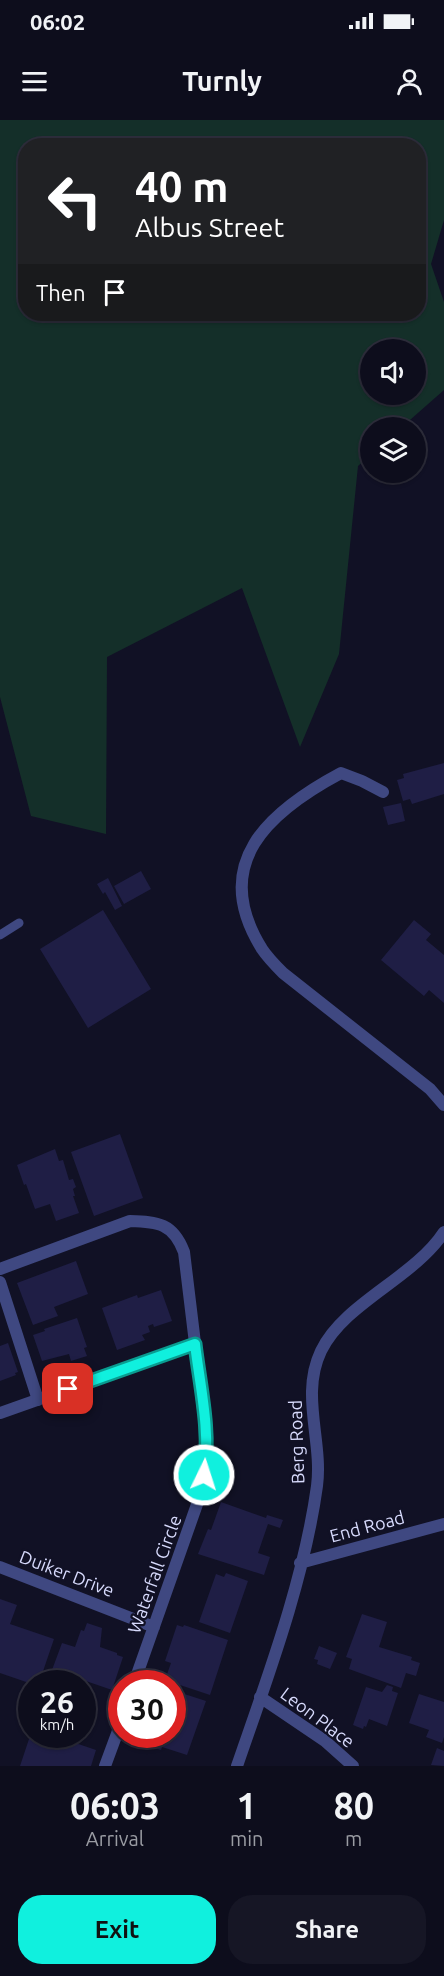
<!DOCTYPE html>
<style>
:root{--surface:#0d0d1c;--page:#161625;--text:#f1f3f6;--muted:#9a9ca3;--line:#2d2d3b;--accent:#10f0de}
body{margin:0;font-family:Ubuntu,sans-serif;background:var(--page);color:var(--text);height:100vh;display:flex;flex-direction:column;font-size:22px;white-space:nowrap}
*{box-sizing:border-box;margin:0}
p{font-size:20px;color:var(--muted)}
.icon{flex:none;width:33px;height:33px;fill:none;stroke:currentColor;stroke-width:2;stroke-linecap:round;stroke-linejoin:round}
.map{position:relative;height:1646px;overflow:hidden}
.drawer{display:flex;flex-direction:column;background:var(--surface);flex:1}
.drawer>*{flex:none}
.hud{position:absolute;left:18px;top:18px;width:408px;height:183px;border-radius:24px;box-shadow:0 2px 4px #0004,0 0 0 2px var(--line);background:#202124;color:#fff;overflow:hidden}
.fabs{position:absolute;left:360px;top:219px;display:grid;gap:12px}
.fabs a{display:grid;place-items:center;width:66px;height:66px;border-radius:50%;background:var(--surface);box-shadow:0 2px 4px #0004,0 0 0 2px var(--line);font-size:30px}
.speed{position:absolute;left:18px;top:1550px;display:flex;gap:12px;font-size:30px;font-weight:700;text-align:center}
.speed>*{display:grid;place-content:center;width:78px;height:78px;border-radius:50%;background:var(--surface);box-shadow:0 2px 4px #0004,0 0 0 2px var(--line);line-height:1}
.speed small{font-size:15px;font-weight:400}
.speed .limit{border:9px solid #d22;background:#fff;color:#111}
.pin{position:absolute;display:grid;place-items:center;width:51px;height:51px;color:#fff;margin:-26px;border-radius:12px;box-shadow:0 3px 9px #0006}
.me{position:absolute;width:66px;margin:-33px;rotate:4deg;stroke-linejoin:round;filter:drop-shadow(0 0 4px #0008)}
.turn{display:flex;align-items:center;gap:21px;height:126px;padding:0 18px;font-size:27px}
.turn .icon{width:78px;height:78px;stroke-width:2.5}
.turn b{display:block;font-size:42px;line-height:51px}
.then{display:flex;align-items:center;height:57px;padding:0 18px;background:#0003;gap:12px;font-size:22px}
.eta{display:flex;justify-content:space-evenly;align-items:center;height:102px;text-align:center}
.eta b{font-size:36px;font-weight:600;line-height:42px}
.primary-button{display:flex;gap:12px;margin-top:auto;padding:12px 18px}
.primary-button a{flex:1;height:69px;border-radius:24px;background:var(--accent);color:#111;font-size:24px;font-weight:600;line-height:69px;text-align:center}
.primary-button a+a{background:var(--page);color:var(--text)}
.status{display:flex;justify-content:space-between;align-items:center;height:42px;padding:0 30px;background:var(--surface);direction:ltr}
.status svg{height:16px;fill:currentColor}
header{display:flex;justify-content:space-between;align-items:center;height:78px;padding:0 18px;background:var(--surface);font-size:27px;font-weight:600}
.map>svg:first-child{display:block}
</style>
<div class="status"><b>06:02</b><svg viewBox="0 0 49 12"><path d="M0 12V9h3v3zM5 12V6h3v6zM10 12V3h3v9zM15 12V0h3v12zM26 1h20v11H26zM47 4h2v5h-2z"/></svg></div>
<header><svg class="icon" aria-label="menu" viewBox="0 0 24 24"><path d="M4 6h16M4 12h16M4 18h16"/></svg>Turnly<svg class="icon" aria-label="person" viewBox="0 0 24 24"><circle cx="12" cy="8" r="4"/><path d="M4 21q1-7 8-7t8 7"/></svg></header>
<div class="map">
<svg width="444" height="1646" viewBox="0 0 444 1646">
<rect width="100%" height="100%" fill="#111125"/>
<path fill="#142f29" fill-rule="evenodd" d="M 0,0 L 444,0 L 444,100 L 431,144 L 444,182 L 444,270 L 402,307 L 370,308 L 370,335 L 358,346 L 339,534 L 300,627 L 242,468 L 107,537 L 106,714 L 31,696 L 0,577 ZM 26,26 L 418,26 L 418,194 L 26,194 ZM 370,230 L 416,230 L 416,274 L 370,274 Z"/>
<path fill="#1f1e45" d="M 444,643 L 444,674 L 412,684 L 410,679 L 403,681 L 397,660 L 404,658 L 403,654 Z
M 401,683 L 405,701 L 388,705 L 383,687 Z
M 141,751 L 151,769 L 124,784 L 114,766 Z
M 108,758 L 122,786 L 115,790 L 105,772 L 103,774 L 97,764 Z
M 103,790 L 151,869 L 88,908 L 40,829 Z
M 414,800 L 431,814 L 426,820 L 444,835 L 444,883 L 429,870 L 424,876 L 381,840 Z
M 120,1014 L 143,1078 L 94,1096 L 71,1032 Z
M 55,1029 L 59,1041 L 63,1040 L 69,1060 L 73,1059 L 76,1067 L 73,1069 L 75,1076 L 73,1076 L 79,1093 L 56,1101 L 50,1084 L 35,1089 L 26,1064 L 24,1065 L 17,1045 Z
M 76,1141 L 88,1174 L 54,1187 L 58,1196 L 33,1205 L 17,1163 Z
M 161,1170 L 172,1201 L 154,1207 L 153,1204 L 148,1206 L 150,1212 L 142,1215 L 145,1220 L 117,1230 L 102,1188 L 137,1175 L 138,1178 Z
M 77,1198 L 87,1227 L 84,1228 L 87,1236 L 71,1241 L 69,1234 L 42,1241 L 33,1215 L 45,1211 L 44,1209 Z
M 8,1223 L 18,1252 L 15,1253 L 16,1255 L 0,1261 L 0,1226 Z
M 221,1382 L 266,1398 L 267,1395 L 283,1400 L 280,1408 L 268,1404 L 258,1433 L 270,1437 L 264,1455 L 198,1434 L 208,1409 L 211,1410 Z
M 226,1453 L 248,1461 L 230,1513 L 199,1502 L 216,1454 L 224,1457 Z
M 0,1479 L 17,1485 L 10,1504 L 54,1519 L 39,1563 L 32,1564 L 0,1553 Z
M 362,1494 L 387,1502 L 379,1527 L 412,1537 L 411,1540 L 420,1543 L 416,1556 L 406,1553 L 401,1568 L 349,1549 L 352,1539 L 346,1537 Z
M 87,1503 L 102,1508 L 100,1527 L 117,1533 L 117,1535 L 123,1537 L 112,1570 L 83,1560 L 82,1563 L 76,1563 L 66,1560 L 67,1556 L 52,1550 L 62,1523 L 75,1527 L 81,1510 L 84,1511 Z
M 177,1505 L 183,1507 L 184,1505 L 228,1520 L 210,1575 L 165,1560 L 171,1543 L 165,1541 Z
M 319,1526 L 337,1533 L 330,1549 L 317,1544 L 318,1540 L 314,1539 Z
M 387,1565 L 393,1567 L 392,1571 L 398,1573 L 387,1606 L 369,1599 L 366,1607 L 364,1606 L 363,1609 L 353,1605 L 366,1567 L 382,1572 Z
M 172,1570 L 206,1581 L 187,1635 L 162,1627 L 161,1630 L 134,1621 L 137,1614 L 172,1614 Z
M 419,1574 L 444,1582 L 444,1617 L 442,1623 L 426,1617 L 429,1610 L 409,1603 Z
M 41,1614 L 49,1614 L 96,1630 L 91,1646 L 20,1646 L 30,1616 L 40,1619 Z
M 437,1628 L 444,1631 L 444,1646 L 431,1645 Z"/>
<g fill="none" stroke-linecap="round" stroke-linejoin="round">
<path stroke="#3f4881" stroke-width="9" d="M 0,815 L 19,803"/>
<path stroke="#3f4881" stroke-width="12" d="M 383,672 L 362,661 L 341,653 C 268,692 209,744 262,829 C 268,838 276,846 283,853 L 430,969 L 444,985
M 0,1149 L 130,1101 C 158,1102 173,1103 184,1132 L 205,1306 L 207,1336 L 201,1373 L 134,1563
M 0,1162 L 38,1280
M 0,1293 L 195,1224
M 300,1443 L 444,1404
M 0,1447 L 154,1507
M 260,1577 L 325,1621 L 353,1646
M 105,1646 L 122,1600
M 237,1646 C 268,1556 304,1460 317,1366 C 323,1321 300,1275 321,1231 C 344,1183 414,1158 444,1112"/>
</g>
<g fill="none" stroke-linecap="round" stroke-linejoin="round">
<defs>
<path id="route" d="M 68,1269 L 195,1224 C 200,1266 211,1312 204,1355"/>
</defs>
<use href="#route" stroke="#0a9c90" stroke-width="15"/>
<use href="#route" stroke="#10f0de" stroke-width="10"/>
</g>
<g text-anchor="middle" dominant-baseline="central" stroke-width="4.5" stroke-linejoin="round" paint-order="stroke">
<g font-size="18" fill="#d7dafc" stroke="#111125">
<text transform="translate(296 1322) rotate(-92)">Berg Road</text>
<text transform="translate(367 1406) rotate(-15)">End Road</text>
<text transform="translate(67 1453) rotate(21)">Duiker Drive</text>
<text transform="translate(154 1454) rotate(-70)">Waterfall Circle</text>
<text transform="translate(318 1597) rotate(37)">Leon Place</text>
</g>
</g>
</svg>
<div class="fabs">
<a><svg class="icon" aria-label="sound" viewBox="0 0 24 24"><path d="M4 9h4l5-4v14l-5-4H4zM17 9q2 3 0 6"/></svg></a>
<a><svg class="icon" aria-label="layers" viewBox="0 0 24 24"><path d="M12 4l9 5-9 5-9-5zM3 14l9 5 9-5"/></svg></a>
</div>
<div class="speed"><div>26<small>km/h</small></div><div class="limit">30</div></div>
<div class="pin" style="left:68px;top:1269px;background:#d93025"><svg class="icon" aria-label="arrive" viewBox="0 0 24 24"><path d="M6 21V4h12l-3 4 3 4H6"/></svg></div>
<svg class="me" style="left:204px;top:1355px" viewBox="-20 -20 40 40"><circle r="17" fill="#10f0de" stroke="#fff" stroke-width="3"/><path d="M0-11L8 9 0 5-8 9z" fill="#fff"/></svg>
<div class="hud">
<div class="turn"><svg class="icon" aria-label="left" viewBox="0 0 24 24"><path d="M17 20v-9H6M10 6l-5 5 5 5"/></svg><div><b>40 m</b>Albus Street</div></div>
<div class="then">Then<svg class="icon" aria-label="arrive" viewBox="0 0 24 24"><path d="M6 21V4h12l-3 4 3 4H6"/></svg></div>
</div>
</div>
<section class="drawer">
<div class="eta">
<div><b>06:03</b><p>Arrival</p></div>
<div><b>1</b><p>min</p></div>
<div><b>80</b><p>m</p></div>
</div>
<div class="primary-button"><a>Exit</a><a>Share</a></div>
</section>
